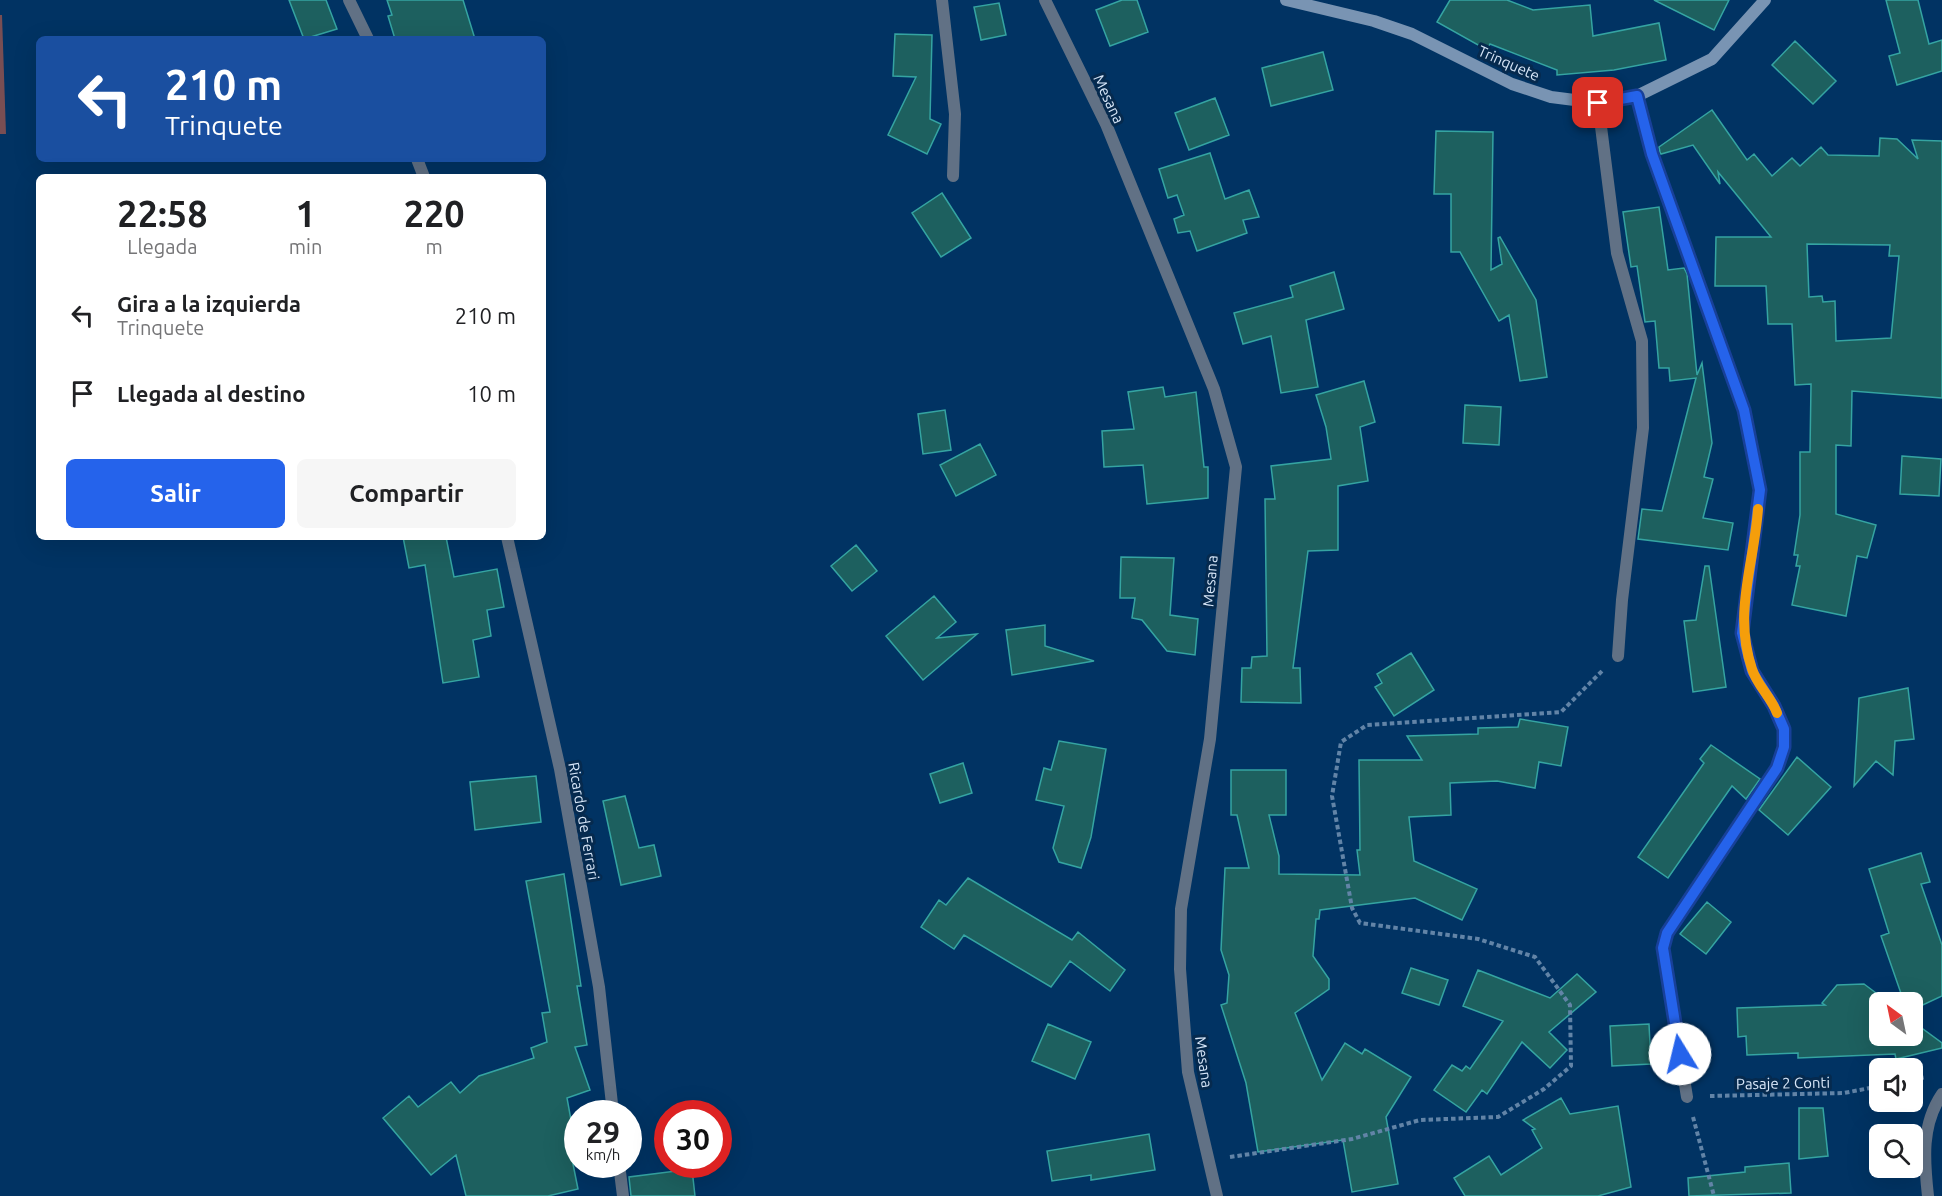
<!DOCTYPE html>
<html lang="es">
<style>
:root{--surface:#fff;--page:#f6f6f6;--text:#202124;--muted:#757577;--accent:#2563eb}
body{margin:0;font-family:Ubuntu,sans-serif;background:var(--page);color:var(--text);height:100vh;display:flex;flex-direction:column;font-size:22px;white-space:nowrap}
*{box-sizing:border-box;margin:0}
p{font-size:20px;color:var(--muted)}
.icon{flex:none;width:33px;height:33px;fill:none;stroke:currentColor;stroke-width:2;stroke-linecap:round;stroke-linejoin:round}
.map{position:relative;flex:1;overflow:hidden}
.panel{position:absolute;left:36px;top:174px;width:510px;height:366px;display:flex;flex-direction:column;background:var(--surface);border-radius:9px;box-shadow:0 6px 24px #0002}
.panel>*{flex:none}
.guide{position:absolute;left:36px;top:36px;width:510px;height:126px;border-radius:9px;box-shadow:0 6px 24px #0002;background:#1a4fa0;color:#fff;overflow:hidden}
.needle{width:39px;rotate:327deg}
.fabs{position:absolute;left:1869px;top:992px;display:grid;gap:12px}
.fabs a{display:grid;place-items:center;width:54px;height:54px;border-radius:9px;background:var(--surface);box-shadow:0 6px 24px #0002;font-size:30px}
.speed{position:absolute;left:564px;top:1100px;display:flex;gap:12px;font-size:30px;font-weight:700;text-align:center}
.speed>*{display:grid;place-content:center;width:78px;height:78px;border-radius:50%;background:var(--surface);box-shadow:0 6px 24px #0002;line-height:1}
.speed small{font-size:15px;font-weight:400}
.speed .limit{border:9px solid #d22;background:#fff;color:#111}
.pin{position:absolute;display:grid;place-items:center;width:51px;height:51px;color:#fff;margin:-26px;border-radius:12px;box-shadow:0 3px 9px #0006}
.me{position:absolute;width:66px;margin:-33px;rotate:351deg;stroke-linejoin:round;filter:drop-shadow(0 0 4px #0008)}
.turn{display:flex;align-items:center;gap:21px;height:126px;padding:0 30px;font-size:27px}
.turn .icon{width:78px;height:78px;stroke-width:2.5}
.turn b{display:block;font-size:42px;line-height:51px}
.eta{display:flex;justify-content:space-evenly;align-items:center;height:102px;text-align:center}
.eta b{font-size:36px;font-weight:600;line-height:42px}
.primary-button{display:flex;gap:12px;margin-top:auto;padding:12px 30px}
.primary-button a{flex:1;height:69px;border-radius:9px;background:var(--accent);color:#fff;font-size:24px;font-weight:600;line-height:69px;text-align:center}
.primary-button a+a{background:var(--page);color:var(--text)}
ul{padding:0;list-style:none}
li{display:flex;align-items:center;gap:18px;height:78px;padding:0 30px}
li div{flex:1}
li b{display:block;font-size:22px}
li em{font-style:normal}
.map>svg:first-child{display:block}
</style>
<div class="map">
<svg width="1942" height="1196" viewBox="0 0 1942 1196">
<rect width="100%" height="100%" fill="#013363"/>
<path fill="#794e53" d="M 0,15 L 2,15 L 6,134 L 0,134 Z"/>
<path fill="#1d605f" stroke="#35a4a2" stroke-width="1.5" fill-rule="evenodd" d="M 289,0 L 326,0 L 337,29 L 304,39 Z
M 387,0 L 463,0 L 475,39 L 395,39 L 388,16 L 392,15 Z
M 1122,0 L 1137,0 L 1148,32 L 1110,46 L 1096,10 Z
M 1450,0 L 1507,0 L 1533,10 L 1590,5 L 1593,36 L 1659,23 L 1666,60 L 1614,70 L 1557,75 L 1557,70 L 1490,44 L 1487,50 L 1437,22 Z
M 1654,0 L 1729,0 L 1714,30 Z
M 1886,0 L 1918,0 L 1929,44 L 1942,40 L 1942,71 L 1897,85 L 1889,56 L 1900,53 Z
M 999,3 L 1006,35 L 981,40 L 974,7 Z
M 895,34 L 932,35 L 930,119 L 941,124 L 927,154 L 888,135 L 916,77 L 893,76 Z
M 1795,41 L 1836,81 L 1813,104 L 1772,65 Z
M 1323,52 L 1333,90 L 1271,106 L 1262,68 Z
M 1215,98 L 1229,135 L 1189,150 L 1175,113 Z
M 1712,110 L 1747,160 L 1754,154 L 1772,176 L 1792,158 L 1800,166 L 1821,147 L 1828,155 L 1879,156 L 1880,138 L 1897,139 L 1918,159 L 1912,140 L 1942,141 L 1942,398 L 1852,391 L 1851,446 L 1836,445 L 1836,514 L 1876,525 L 1867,558 L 1857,556 L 1846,616 L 1792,605 L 1800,566 L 1796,566 L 1798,555 L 1794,555 L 1800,515 L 1800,452 L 1810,452 L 1811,384 L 1795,385 L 1792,324 L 1768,324 L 1766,286 L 1715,286 L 1716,237 L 1771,237 L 1718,172 L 1720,184 L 1693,145 L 1661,154 L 1660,152 L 1659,147 ZM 1807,244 L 1890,245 L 1889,256 L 1899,256 L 1891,338 L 1836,341 L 1835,301 L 1823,302 L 1822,296 L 1809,297 Z
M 1436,131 L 1493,132 L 1491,270 L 1502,264 L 1498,238 L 1500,237 L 1536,300 L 1547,377 L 1520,381 L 1509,315 L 1499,321 L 1460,252 L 1451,252 L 1451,194 L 1434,194 Z
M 1210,153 L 1225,199 L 1249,190 L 1259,217 L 1243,220 L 1247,233 L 1197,251 L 1190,231 L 1178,233 L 1174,219 L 1184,215 L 1177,195 L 1168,198 L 1159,169 Z
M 942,193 L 971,238 L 941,257 L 912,213 Z
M 1659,207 L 1668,270 L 1684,268 L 1687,274 L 1697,375 L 1702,363 L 1712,443 L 1704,477 L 1713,479 L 1703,518 L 1733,523 L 1728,550 L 1638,539 L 1642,509 L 1662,511 L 1696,378 L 1670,381 L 1669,368 L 1659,368 L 1655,321 L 1645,322 L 1637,266 L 1631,267 L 1623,212 Z
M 1334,272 L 1344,309 L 1306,320 L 1318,387 L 1281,393 L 1271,336 L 1243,344 L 1234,313 L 1293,297 L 1290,286 Z
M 1364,381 L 1375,422 L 1360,427 L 1368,481 L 1338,486 L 1338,550 L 1308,551 L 1293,668 L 1300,668 L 1301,703 L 1241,702 L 1242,668 L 1251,668 L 1252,657 L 1267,656 L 1265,499 L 1275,499 L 1271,466 L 1331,459 L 1326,427 L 1316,395 Z
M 1163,387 L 1165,397 L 1196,392 L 1204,467 L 1208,467 L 1208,498 L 1147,504 L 1143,465 L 1104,467 L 1102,431 L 1134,429 L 1128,392 Z
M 1465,405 L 1501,407 L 1499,445 L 1463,443 Z
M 945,410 L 951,450 L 923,454 L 918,414 Z
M 980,444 L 996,475 L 956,496 L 940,465 Z
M 1902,456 L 1941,459 L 1939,496 L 1900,494 Z
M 403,537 L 446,537 L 454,577 L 497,569 L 504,607 L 487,610 L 491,636 L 473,640 L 479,677 L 443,683 L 425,565 L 409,568 Z
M 856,545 L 877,571 L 852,591 L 831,566 Z
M 1121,557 L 1174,558 L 1170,615 L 1198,619 L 1195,655 L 1167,651 L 1142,620 L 1132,618 L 1135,598 L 1120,598 Z
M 1705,566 L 1709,566 L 1726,687 L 1693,692 L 1684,621 L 1696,620 Z
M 934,596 L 956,622 L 937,638 L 977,634 L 923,680 L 886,636 Z
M 1045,625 L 1045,646 L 1094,661 L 1012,675 L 1006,630 Z
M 1411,653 L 1434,690 L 1394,716 L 1375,687 L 1382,683 L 1377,674 Z
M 1908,688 L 1914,739 L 1895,741 L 1893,775 L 1876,761 L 1854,786 L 1859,698 Z
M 1520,719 L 1568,727 L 1561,766 L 1539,762 L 1535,788 L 1497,781 L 1450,783 L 1451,815 L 1409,817 L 1414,861 L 1477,889 L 1462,920 L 1415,898 L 1320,910 L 1319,919 L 1316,919 L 1313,956 L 1329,979 L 1329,989 L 1295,1013 L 1322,1080 L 1345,1043 L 1362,1054 L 1365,1049 L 1411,1077 L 1386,1117 L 1398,1184 L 1352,1192 L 1343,1140 L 1258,1152 L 1246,1083 L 1221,1005 L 1227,1003 L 1229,975 L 1221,950 L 1225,868 L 1249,868 L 1237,815 L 1231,815 L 1231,770 L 1286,770 L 1286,815 L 1269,815 L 1279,856 L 1279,874 L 1360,875 L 1357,850 L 1360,850 L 1359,760 L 1422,760 L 1407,736 L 1478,734 L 1478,728 L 1518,727 Z
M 1059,741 L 1106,749 L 1091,837 L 1081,868 L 1059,862 L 1053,848 L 1064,806 L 1036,800 L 1044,768 L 1051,770 Z
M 1711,745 L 1760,779 L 1746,799 L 1732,786 L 1668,878 L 1638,857 L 1704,763 L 1700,759 Z
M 1797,757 L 1831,787 L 1788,835 L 1759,810 Z
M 963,763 L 972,793 L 940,803 L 930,774 Z
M 536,776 L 541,822 L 475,830 L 470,782 Z
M 625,796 L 639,848 L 654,845 L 661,876 L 621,885 L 603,801 Z
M 1921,853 L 1930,882 L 1921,884 L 1942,945 L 1942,996 L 1912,1010 L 1912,1002 L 1904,1002 L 1881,936 L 1889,933 L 1869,869 Z
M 564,874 L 581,986 L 577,986 L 587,1045 L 575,1047 L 590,1090 L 567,1098 L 577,1153 L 571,1154 L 578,1189 L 548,1196 L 466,1196 L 456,1155 L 431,1175 L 383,1118 L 409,1096 L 418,1107 L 451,1082 L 460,1093 L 479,1076 L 534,1058 L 531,1048 L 547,1042 L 542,1013 L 550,1012 L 526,881 Z
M 968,878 L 1072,940 L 1078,932 L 1125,970 L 1110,991 L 1070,961 L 1051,987 L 964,935 L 954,949 L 921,927 L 939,900 L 946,905 Z
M 1707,902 L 1731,922 L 1706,954 L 1680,934 Z
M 1411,968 L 1448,980 L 1439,1005 L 1402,993 Z
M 1478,970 L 1550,998 L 1577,974 L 1596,992 L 1549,1032 L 1567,1050 L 1550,1068 L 1522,1042 L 1487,1094 L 1482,1090 L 1466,1112 L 1434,1090 L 1452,1065 L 1462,1071 L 1466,1066 L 1470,1069 L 1503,1021 L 1463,1006 Z
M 1864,984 L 1888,1002 L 1880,1002 L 1880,1035 L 1912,1035 L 1912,1021 L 1942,1043 L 1942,1048 L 1896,1059 L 1895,1054 L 1798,1058 L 1798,1053 L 1747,1055 L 1746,1036 L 1738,1037 L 1737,1008 L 1825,1005 L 1822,1003 L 1837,985 Z
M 1048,1024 L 1091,1042 L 1075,1079 L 1032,1061 Z
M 1649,1024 L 1651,1064 L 1612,1066 L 1610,1026 Z
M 1561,1098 L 1570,1114 L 1618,1106 L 1631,1187 L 1598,1196 L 1465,1196 L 1454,1178 L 1489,1156 L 1501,1175 L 1542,1148 L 1532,1130 L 1535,1129 L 1523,1120 Z
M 1799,1108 L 1823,1108 L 1828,1156 L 1799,1159 Z
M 1149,1134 L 1155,1170 L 1091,1180 L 1091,1175 L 1052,1181 L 1047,1151 Z
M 1789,1163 L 1791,1193 L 1689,1196 L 1688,1178 L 1745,1172 L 1745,1167 Z
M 692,1169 L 695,1196 L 631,1196 L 629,1177 Z"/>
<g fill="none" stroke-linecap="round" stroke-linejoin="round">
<path stroke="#6284a7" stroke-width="4" stroke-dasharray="4.5 3" stroke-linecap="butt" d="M 1912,1080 L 1926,1077
M 1710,1096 L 1844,1093 L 1880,1086
M 1693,1117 L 1714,1196
M 1230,1157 L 1352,1139 L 1420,1120 L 1498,1117 L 1544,1089 L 1571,1066 L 1570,1005 L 1535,957 L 1478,939 L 1360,923 L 1352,908 L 1332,796 L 1341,742 L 1367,725 L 1561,712 L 1602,671"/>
<path stroke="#617185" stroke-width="12" d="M 942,0 L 955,114 L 953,176"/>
<path stroke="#617185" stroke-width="12" d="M 349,0 L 368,39
M 1045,0 L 1106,124 L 1214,389 L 1236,467 L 1210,739 L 1181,909 L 1180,969 L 1188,1072 L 1217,1196
M 1637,96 L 1652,154 L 1744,410 L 1760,490 L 1742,633 L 1752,671 L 1774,706 L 1784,729 L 1784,747 L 1777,768 L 1667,933 L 1663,949 L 1687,1097
M 1598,103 L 1617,253 L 1642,341 L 1643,428 L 1622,600 L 1618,656
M 417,159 L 424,177
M 507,537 L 560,769 L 599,987 L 613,1113
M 619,1164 L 623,1196
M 1928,1196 C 1924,1160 1921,1125 1942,1094"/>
<path stroke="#7994b3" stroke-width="12" d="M 1286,0 L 1374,21 L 1412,34 L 1512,84 L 1551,97 L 1598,103 L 1637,96 L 1712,59 L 1765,0"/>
</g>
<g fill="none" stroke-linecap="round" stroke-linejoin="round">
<defs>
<path id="route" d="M 1598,103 L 1637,96 L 1652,154 L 1744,410 L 1760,490 L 1742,633 L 1752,671 L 1774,706 L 1784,729 L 1784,747 L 1777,768 L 1667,933 L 1663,948 L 1680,1054"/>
</defs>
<use href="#route" stroke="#184099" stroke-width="15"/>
<use href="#route" stroke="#2563eb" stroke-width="10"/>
<path stroke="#f59e0b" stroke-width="10" d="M 1758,509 C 1754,565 1733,613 1752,669 C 1757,685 1771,697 1777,713"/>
</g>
<g text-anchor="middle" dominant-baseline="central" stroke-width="6" stroke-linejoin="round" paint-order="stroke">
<g font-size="15" fill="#d8e7f9" stroke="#062a4e">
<text transform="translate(1509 63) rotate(24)">Trinquete</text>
<text transform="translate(1109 99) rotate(65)">Mesana</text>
<text transform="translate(1210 581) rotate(-85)">Mesana</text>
<text transform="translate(584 821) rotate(80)">Ricardo de Ferrari</text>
<text transform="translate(1204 1062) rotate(82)">Mesana</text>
<text transform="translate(1783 1083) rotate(-1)">Pasaje 2 Conti</text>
</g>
</g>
</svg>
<div class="fabs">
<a><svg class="needle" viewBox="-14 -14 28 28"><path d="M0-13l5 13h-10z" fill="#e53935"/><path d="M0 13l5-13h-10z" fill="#757577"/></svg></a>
<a><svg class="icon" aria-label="sound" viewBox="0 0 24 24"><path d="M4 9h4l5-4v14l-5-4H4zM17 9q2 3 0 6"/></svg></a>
<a><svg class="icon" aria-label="search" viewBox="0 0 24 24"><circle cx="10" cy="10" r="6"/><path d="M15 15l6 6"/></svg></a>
</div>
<div class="speed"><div>29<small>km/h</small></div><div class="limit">30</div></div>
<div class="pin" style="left:1598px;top:103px;background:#d93025"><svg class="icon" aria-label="arrive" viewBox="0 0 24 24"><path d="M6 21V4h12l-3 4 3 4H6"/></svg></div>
<svg class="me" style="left:1680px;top:1054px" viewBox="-20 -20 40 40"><circle r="19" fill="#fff"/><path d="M0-13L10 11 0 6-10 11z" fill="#2563eb"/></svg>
<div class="guide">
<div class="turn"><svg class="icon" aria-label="left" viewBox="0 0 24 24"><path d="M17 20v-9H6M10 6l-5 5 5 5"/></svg><div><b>210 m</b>Trinquete</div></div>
</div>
<section class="panel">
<div class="eta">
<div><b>22:58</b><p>Llegada</p></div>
<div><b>1</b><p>min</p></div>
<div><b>220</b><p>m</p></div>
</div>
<ul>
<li><svg class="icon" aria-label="left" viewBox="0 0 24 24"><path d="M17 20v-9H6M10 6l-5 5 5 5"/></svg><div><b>Gira a la izquierda</b><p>Trinquete</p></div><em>210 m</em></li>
<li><svg class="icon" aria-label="arrive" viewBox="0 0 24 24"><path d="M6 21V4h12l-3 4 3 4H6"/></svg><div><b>Llegada al destino</b></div><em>10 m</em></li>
</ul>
<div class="primary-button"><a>Salir</a><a>Compartir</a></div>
</section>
</div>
